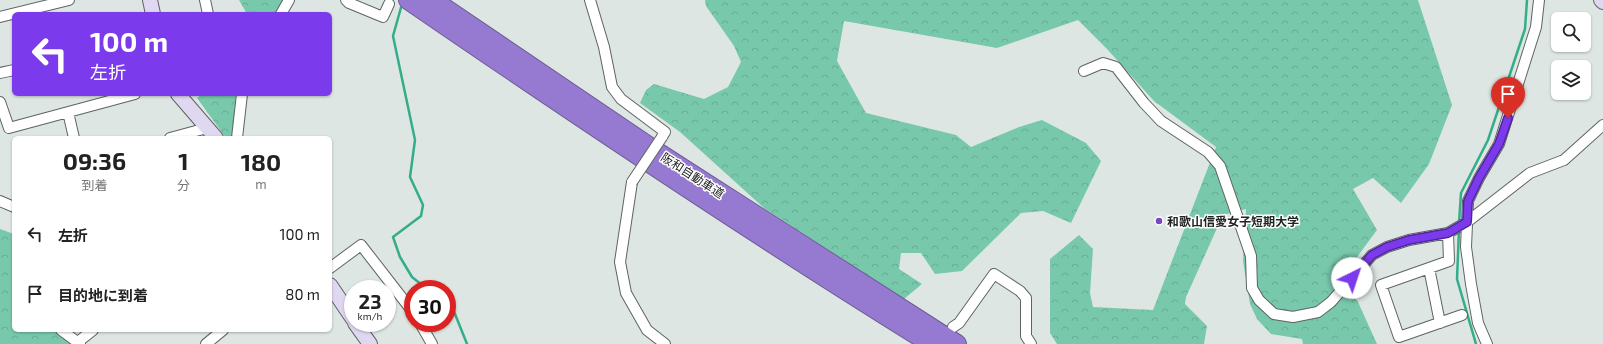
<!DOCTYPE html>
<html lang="ja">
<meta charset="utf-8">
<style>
:root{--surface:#fff;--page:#f6f6f6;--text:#222;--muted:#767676}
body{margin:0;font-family:"Exo 2","Noto Sans JP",sans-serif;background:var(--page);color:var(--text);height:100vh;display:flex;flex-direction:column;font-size:15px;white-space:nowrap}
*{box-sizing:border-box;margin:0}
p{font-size:13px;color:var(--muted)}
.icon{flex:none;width:22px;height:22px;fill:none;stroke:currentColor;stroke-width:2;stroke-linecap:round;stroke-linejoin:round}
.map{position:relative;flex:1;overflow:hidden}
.side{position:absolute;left:12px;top:136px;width:320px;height:196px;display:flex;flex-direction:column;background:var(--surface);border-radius:6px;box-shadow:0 1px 3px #0004}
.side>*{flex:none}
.hud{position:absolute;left:12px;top:12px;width:320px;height:84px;border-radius:6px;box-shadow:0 1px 3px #0004;background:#7c3aed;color:#fff;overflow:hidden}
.controls{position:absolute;left:1551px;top:12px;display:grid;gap:8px}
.controls a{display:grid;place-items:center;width:40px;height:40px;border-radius:6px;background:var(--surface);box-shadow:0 1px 3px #0004;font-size:20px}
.speed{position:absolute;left:344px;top:280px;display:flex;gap:8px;font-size:20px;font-weight:700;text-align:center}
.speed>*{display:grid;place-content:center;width:52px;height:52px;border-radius:50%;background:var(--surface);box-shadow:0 1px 3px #0004;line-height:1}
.speed small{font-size:10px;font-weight:400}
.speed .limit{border:6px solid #d22;background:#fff;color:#111}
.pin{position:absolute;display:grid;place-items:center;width:34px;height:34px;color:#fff;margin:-41px -17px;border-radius:50% 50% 50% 0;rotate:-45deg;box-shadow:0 0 4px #0007}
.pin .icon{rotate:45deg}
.me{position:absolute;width:44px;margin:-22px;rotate:41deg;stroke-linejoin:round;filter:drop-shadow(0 0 3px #0008)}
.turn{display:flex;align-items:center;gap:14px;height:84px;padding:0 12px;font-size:18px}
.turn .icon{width:52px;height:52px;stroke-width:2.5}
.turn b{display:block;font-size:28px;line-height:34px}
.eta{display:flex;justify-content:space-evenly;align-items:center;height:68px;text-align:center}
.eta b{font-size:24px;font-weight:700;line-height:28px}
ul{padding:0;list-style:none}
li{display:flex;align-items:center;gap:12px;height:60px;padding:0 12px}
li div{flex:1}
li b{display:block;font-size:15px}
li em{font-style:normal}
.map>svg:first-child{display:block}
</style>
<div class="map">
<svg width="1603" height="344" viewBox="0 0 1603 344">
<defs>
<pattern id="forest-crowns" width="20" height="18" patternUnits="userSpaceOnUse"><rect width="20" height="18" fill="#78c9ac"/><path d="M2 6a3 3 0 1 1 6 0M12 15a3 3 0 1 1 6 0" fill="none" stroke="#68ac94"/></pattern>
</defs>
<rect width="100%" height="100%" fill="#dee6e3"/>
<path fill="url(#forest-crowns)" d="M 239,0 L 283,0 L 276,14 L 247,14 Z
M 705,0 L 1418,0 L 1452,105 L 1429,164 L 1401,203 L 1373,178 L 1353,189 L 1377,230 L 1340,280 L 1358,302 L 1377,344 L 1303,344 L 1302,339 L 1271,334 L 1257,319 L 1250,304 L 1243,261 L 1246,209 L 1223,215 L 1186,297 L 1185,304 L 1207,326 L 1204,344 L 1057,344 L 1050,333 L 1050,259 L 1079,235 L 1093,249 L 1090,293 L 1093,307 L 1153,310 L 1216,147 L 1154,101 L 1107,49 L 1078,20 L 997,48 L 844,21 L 837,61 L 866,113 L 956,135 L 971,147 L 1019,127 L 1042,120 L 1086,143 L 1101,161 L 1071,223 L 1043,211 L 1021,213 L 962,271 L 935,274 L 921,253 L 901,253 L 899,269 L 922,284 L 904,299 L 765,209 L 680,132 L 640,103 L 646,90 L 654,84 L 704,99 L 728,87 L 741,62 L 734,46 L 706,6 Z
M 202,94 L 236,94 L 232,138 L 226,138 L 197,98 Z
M 0,229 L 14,234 L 14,330 L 69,330 L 74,344 L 0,344 Z"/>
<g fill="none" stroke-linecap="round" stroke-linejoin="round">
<path stroke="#33ad8a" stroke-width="2.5" d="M 402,4 L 393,36 L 415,140 L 410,177 L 423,205 L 421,216 L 393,237 L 400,257 L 412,277 L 427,289
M 1459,223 L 1461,193 L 1488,140 L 1525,29 L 1527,0
M 1459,230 L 1457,279 L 1476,344
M 447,305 L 453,309 L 467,344"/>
<defs>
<path id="street" d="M 205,0 L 208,14
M 346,0 L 349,3 L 383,17 L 389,4
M 590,0 L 604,47 L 612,87 L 621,99 L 665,132 L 662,137
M 281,14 L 289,0
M 0,17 L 69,0
M 1084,71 L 1103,63 L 1116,67 L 1144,103 L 1161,121 L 1208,152 L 1220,166 L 1251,256 L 1252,288 L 1259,300 L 1274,314 L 1293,317 L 1318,312 L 1331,302 L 1372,255 L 1387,247 L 1409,240 L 1448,233 L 1467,222 L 1530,173 L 1564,160 L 1603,125
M 0,73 L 14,70
M 0,102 L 9,128 L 135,94
M 68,112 L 74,138
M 170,138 L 207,128
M 237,138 L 242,94
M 632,182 L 620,262 L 626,293 L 647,330 L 665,344
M 0,201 L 14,207
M 1448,233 L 1449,261 L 1381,285 L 1399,337 L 1462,315
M 330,268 L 361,245 L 413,312
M 1429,268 L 1440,323
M 420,323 L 432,344
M 953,327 L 959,323 L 994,274 L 1020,291 L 1026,298 L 1026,336 L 1031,344
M 61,330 L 80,344
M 78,342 L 93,330
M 206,344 L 223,330
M 1487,344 L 1478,323 L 1471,284 L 1466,247 L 1468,201 L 1479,178 L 1499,144 L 1536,27 L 1539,0"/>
<path id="secondary" d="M 150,0 L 153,14
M 1601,0 L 1603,2
M 178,94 L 216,138
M 330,285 L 353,319
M 355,323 L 370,344"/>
<path id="highway" d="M 408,0 C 580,118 753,234 931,344
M 433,0 L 659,153 L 957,344"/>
</defs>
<use href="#street" stroke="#5d6461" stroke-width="12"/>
<use href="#secondary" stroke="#5d6461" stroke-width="16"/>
<use href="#highway" stroke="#6d5c94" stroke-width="20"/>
<use href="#street" stroke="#fff" stroke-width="10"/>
<use href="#secondary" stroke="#e0d7f1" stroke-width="14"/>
<use href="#highway" stroke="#967ad1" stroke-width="18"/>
<defs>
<path id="street-bridge" d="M 632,182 L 662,137"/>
</defs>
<use href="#street-bridge" stroke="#5d6461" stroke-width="12" stroke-linecap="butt"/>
<use href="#street-bridge" stroke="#fff" stroke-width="10"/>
</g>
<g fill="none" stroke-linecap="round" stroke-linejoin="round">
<defs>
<path id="route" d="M 1352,278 L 1372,255 L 1387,247 L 1409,240 L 1448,233 L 1467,222 L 1468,201 L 1479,178 L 1499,144 L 1508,118"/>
</defs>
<use href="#route" stroke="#51269a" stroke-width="10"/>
<use href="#route" stroke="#7c3aed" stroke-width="7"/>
</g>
<circle fill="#7648c0" stroke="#fff" stroke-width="1.5" cx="1159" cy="221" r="4"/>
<g text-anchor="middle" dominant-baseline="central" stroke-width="3" stroke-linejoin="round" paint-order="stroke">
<g font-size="12" fill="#222423" stroke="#fff">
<text transform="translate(693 175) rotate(33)">阪和自動車道</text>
</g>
<g font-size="12" font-weight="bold" fill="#222423" stroke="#fff" text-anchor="start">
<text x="1167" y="221">和歌山信愛女子短期大学</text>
</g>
</g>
</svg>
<div class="controls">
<a><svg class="icon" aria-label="search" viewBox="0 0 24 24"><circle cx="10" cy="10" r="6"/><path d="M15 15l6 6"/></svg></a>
<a><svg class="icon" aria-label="layers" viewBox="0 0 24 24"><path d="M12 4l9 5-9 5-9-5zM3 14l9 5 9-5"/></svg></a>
</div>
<div class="speed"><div>23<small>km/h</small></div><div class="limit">30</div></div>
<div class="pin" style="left:1508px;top:118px;background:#d93025"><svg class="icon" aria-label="arrive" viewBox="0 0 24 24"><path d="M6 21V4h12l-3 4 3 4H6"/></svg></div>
<svg class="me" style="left:1352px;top:278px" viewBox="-20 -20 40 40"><circle r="19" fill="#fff"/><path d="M0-13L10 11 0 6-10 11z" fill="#7c3aed"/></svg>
<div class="hud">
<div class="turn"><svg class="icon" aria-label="left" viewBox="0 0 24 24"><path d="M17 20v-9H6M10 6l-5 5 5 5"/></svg><div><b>100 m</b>左折</div></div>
</div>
<section class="side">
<div class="eta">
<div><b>09:36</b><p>到着</p></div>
<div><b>1</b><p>分</p></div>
<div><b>180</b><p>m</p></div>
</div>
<ul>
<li><svg class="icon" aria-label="left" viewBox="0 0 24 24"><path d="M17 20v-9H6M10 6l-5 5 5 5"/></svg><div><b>左折</b></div><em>100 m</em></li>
<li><svg class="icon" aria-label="arrive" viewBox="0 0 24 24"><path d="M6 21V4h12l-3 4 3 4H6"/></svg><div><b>目的地に到着</b></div><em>80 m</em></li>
</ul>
</section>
</div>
